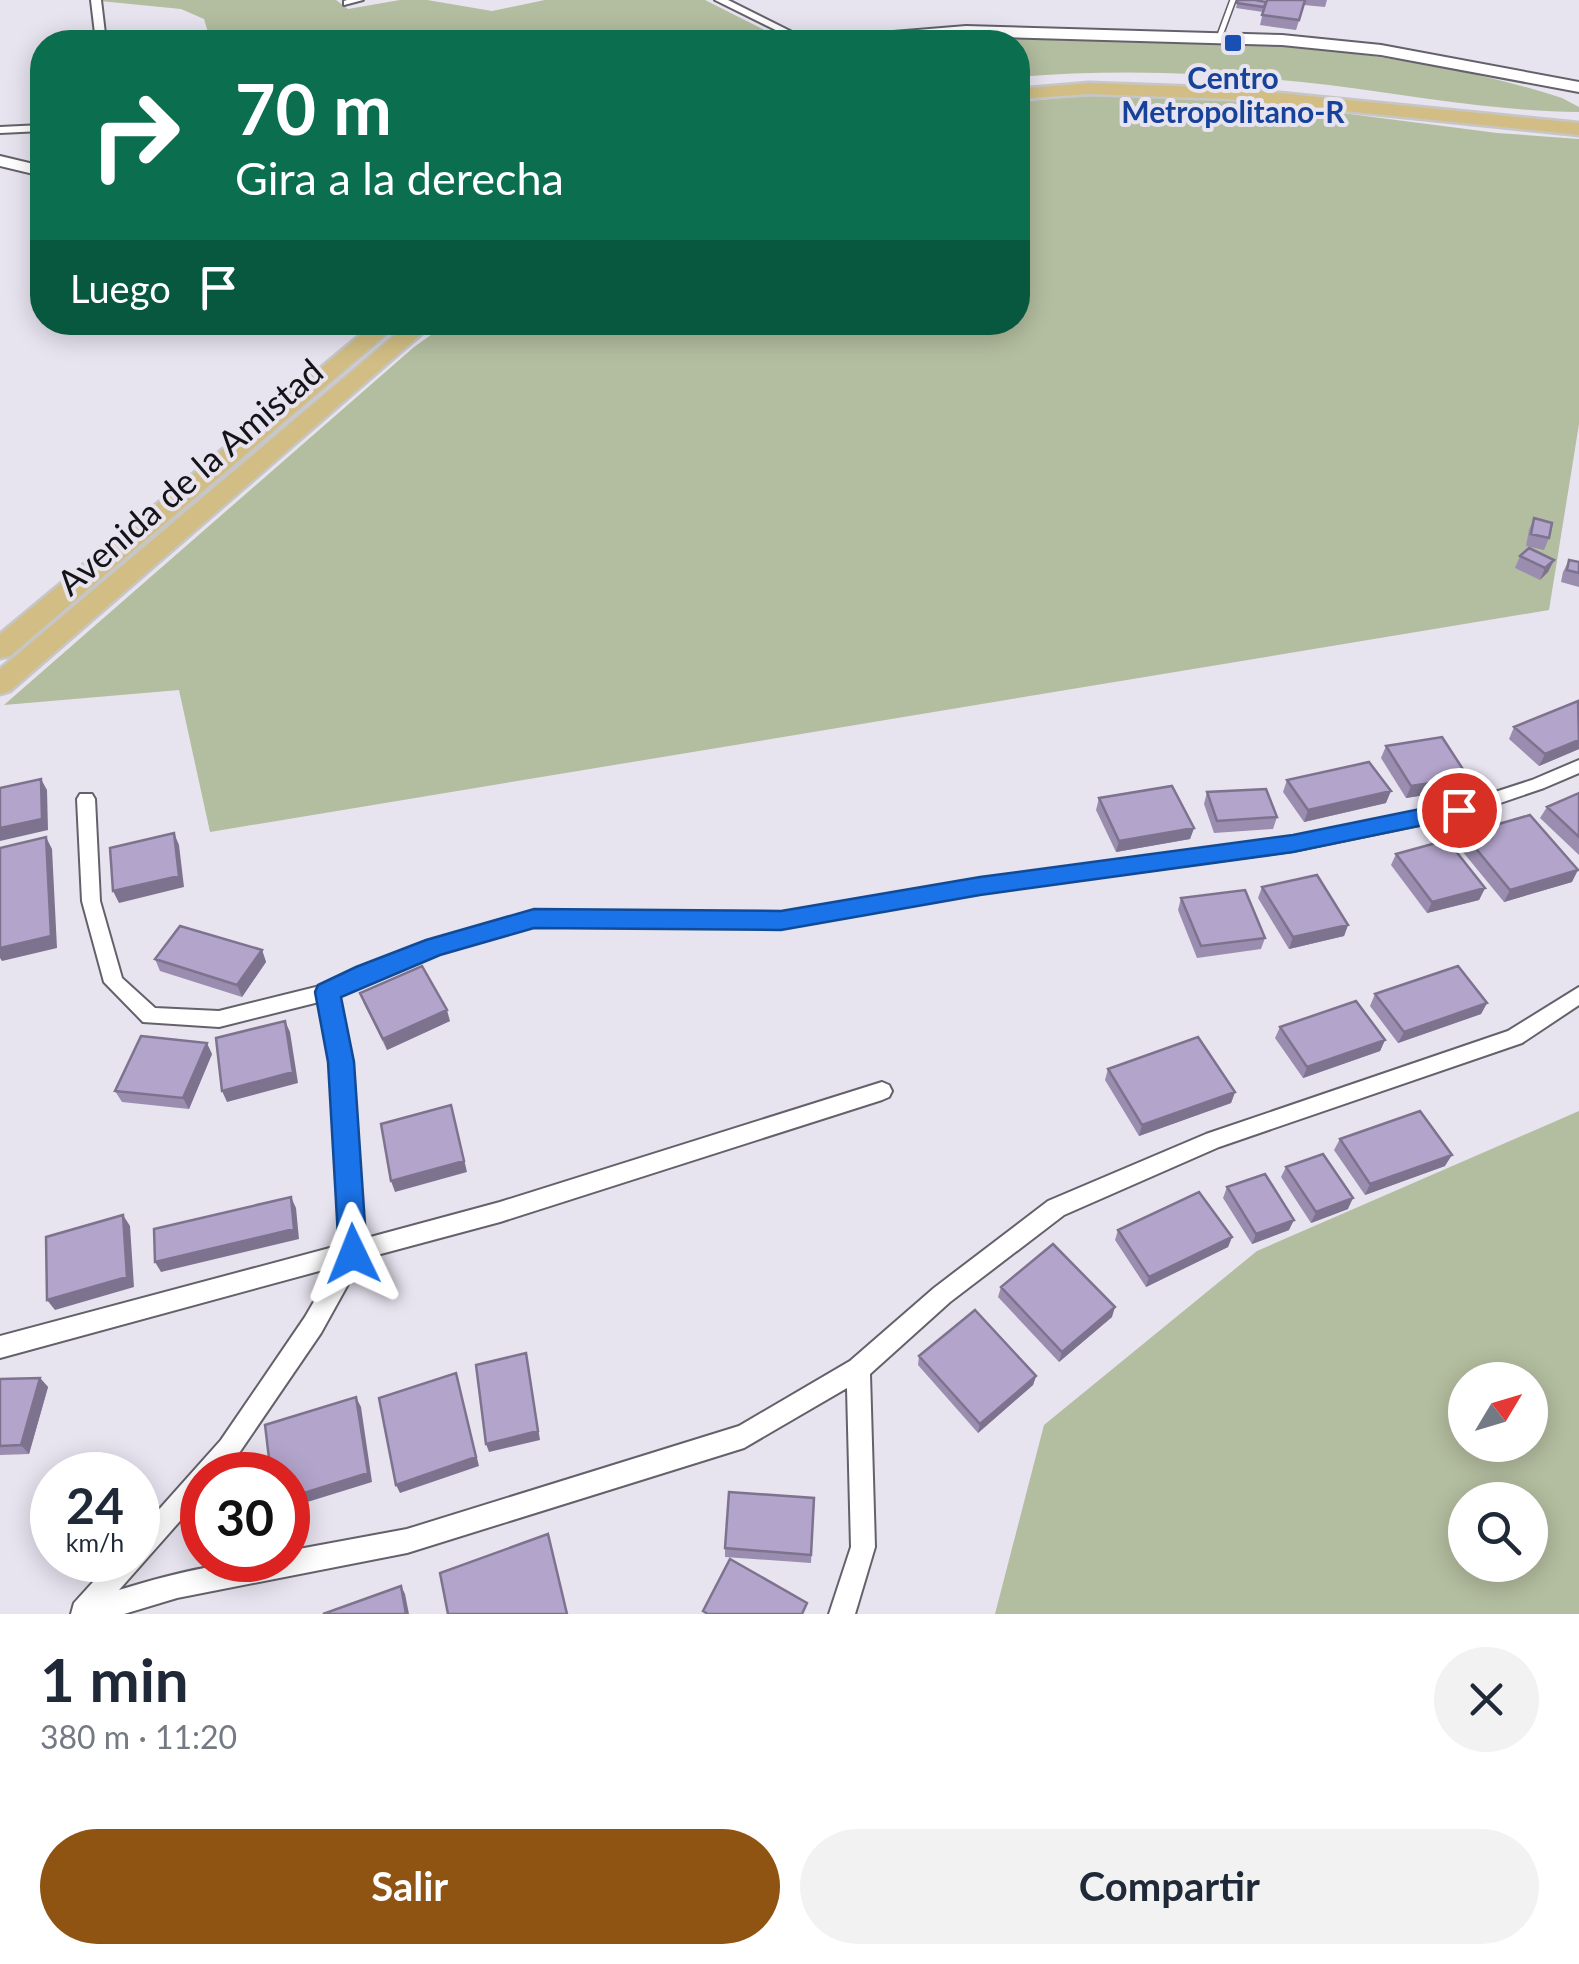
<!DOCTYPE html>
<html lang="es">
<meta charset="utf-8">
<style>
:root{--surface:#fff;--page:#f2f2f3;--text:#1f2937;--muted:#747a83;--accent:#8f5412}
body{margin:0;font-family:Lato,sans-serif;background:var(--page);color:var(--text);height:100vh;display:flex;flex-direction:column;font-size:38px;white-space:nowrap}
*{box-sizing:border-box;margin:0}
p{font-size:32px;color:var(--muted)}
.icon{flex:none;width:55px;height:55px;fill:none;stroke:currentColor;stroke-width:2;stroke-linecap:round;stroke-linejoin:round}
.map{position:relative;height:1614px;overflow:hidden}
.side{display:flex;flex-direction:column;background:var(--surface);flex:1}
.side>*{flex:none}
.hud{position:absolute;left:30px;top:30px;width:1000px;height:305px;border-radius:40px;box-shadow:0 5px 25px #0003;background:#0b6e4f;color:#fff;overflow:hidden}
.needle{width:65px;rotate:52deg}
.controls{position:absolute;left:1448px;top:1362px;display:grid;gap:20px}
.controls a{display:grid;place-items:center;width:100px;height:100px;border-radius:50%;background:var(--surface);box-shadow:0 5px 25px #0003;font-size:50px}
.speed{position:absolute;left:30px;top:1452px;display:flex;gap:20px;font-size:50px;font-weight:700;text-align:center}
.speed>*{display:grid;place-content:center;width:130px;height:130px;border-radius:50%;background:var(--surface);box-shadow:0 5px 25px #0003;line-height:1}
.speed small{font-size:25px;font-weight:400}
.speed .limit{border:15px solid #d22;background:#fff;color:#111}
.pin{position:absolute;display:grid;place-items:center;width:85px;height:85px;color:#fff;margin:-42px;border:5px solid #fff;border-radius:50%;box-shadow:0 2px 10px #0007}
.me{position:absolute;width:110px;margin:-55px;rotate:358deg;stroke-linejoin:round;filter:drop-shadow(0 0 8px #0008)}
.turn{display:flex;align-items:center;gap:35px;height:210px;padding:0 40px;font-size:45px}
.turn .icon{width:130px;height:130px;stroke-width:2.5}
.turn b{display:block;font-size:70px;line-height:85px}
.then{display:flex;align-items:center;height:95px;padding:0 40px;background:#0003;gap:20px;font-size:38px}
.round{display:grid;place-items:center;flex:none;width:105px;height:105px;border-radius:52px;background:var(--page)}
.overview{display:flex;align-items:center;justify-content:space-between;height:170px;padding:0 40px}
h1{font-size:60px;font-weight:700;line-height:75px}
.cta{display:flex;gap:20px;margin-top:auto;padding:20px 40px}
.cta a{flex:1;height:115px;border-radius:60px;background:var(--accent);color:#fff;font-size:40px;font-weight:700;line-height:115px;text-align:center}
.cta a+a{background:var(--page);color:var(--text)}
.map>svg:first-child{display:block}
</style>
<div class="map">
<svg width="1579" height="1614" viewBox="0 0 1579 1614">
<rect width="100%" height="100%" fill="#e7e3ef"/>
<path fill="#b3bd9f" fill-rule="evenodd" d="M 90,0 L 336,0 L 348,9 L 400,0 L 427,0 L 492,11 L 545,0 L 705,0 L 788,42 L 211,42 L 204,19 L 181,9 Z
M 959,34 C 1162,41 1367,35 1562,98 L 1579,107 L 1579,112 C 1494,111 1413,96 1329,85 C 1226,73 1121,68 1018,77 L 1018,42 L 854,42 Z
M 1092,95 L 1233,99 L 1497,133 L 1579,139 L 1579,424 L 1549,610 L 210,832 L 179,690 L 4,705 L 414,347 L 448,323 L 1018,322 L 1018,102 Z
M 1579,1111 L 1579,1614 L 995,1614 L 1044,1425 L 1257,1251 ZM 1530,1380 L 1530,1445 L 1465,1445 L 1465,1380 ZM 1530,1500 L 1530,1565 L 1465,1565 L 1465,1500 Z"/>
<g fill="none" stroke-linecap="round" stroke-linejoin="round">
<defs>
<path id="service" d="M 1219,38 L 1233,0"/>
<path id="minor" d="M 91,0 L 101,0 L 106,42 L 96,42 Z
M 347,0 L 363,0 L 344,5 L 344,1 Z
M 715,0 L 728,0 L 812,42 L 800,42 Z
M 42,125 L 42,131 L 0,133 L 0,127 Z
M 1579,760 L 1579,773 L 1544,788 L 1459,817 L 1293,851 L 980,893 L 781,928 L 535,925 L 439,953 L 337,996 L 351,1062 L 363,1239 L 500,1202 L 882,1082 L 889,1085 L 892,1091 L 889,1097 L 882,1100 L 500,1222 L 362,1259 L 321,1333 L 237,1456 L 221,1475 L 202,1475 L 202,1496 L 119,1590 C 177,1572 227,1560 288,1560 L 288,1551 L 407,1529 L 739,1426 L 850,1361 L 934,1288 L 1048,1201 L 1206,1134 L 1508,1031 L 1579,987 L 1579,1005 L 1522,1043 L 1219,1147 L 1064,1215 L 950,1302 L 870,1374 L 875,1547 L 855,1614 L 829,1614 L 851,1547 L 847,1388 L 744,1448 L 407,1553 L 177,1598 L 124,1614 L 71,1614 L 74,1603 L 113,1560 L 138,1560 L 138,1533 L 221,1440 L 305,1317 L 334,1267 L 0,1358 L 0,1336 L 341,1245 L 331,1062 L 319,1002 L 219,1027 L 143,1022 L 104,982 L 82,901 L 77,799 L 80,794 L 92,794 L 95,799 L 100,901 L 122,978 L 155,1008 L 219,1011 L 324,985 L 427,942 L 535,911 L 781,914 L 980,879 L 1293,837 L 1458,804 L 1532,780 Z"/>
<path id="secondary" d="M 966,26 L 1282,35 L 1381,45 L 1579,82 L 1579,92 L 1381,55 L 1282,45 L 966,36 L 824,42 L 832,37 Z
M 0,156 L 42,166 L 42,176 L 0,166 Z"/>
<path id="primary" d="M 1089,83 L 1229,88 L 1579,123 L 1579,135 L 1229,99 L 1089,94 L 1018,99 L 1018,89 Z
M 376,322 L 401,322 L 10,656 L 0,658 L 0,634 Z
M 410,322 L 435,322 L 10,691 L 0,694 L 0,669 Z"/>
</defs>
<use href="#service" stroke="#65616b" stroke-width="8"/>
<use href="#minor" stroke="#65616b" stroke-width="4"/>
<use href="#secondary" stroke="#65616b" stroke-width="4"/>
<use href="#primary" stroke="#c7c6c7" stroke-width="5"/>
<use href="#service" stroke="#fff" stroke-width="5"/>
<use href="#minor" fill="#fff" fill-rule="evenodd"/>
<use href="#secondary" fill="#fff" fill-rule="evenodd"/>
<use href="#primary" fill="#d2be84" fill-rule="evenodd"/>
</g>
<path fill="#9a8daf" d="M 1238,0 L 1266,2 L 1267,0 L 1327,0 L 1325,7 L 1304,5 L 1296,30 L 1260,25 L 1263,12 L 1236,8 Z
M 1534,518 L 1549,538 L 1544,550 L 1526,546 L 1529,530 Z
M 1520,556 L 1554,560 L 1548,572 L 1540,580 L 1515,568 Z
M 1569,560 L 1579,562 L 1579,587 L 1561,582 L 1563,572 Z
M 1579,701 L 1579,749 L 1539,766 L 1509,739 L 1514,727 Z
M 1386,746 L 1463,789 L 1406,798 L 1381,758 Z
M 1287,780 L 1386,803 L 1304,822 L 1283,792 Z
M 1207,792 L 1277,817 L 1273,829 L 1214,833 L 1204,804 Z
M 1579,793 L 1579,855 L 1540,818 L 1547,807 Z
M 1099,798 L 1194,828 L 1190,839 L 1116,852 L 1096,810 Z
M 1464,834 L 1572,882 L 1504,902 L 1458,846 Z
M 1396,854 L 1485,888 L 1479,900 L 1427,913 L 1391,865 Z
M 1262,887 L 1348,925 L 1344,936 L 1289,949 L 1258,898 Z
M 1181,898 L 1265,938 L 1261,949 L 1197,958 L 1178,910 Z
M 262,950 L 266,962 L 242,997 L 160,971 L 155,959 Z
M 360,993 L 450,1021 L 387,1050 L 364,1004 Z
M 1375,994 L 1487,1003 L 1481,1014 L 1398,1043 L 1370,1006 Z
M 1280,1027 L 1385,1040 L 1380,1051 L 1303,1078 L 1275,1038 Z
M 212,1054 L 189,1109 L 122,1102 L 115,1091 Z
M 1108,1069 L 1235,1092 L 1231,1103 L 1139,1136 L 1105,1080 Z
M 1340,1139 L 1445,1166 L 1365,1195 L 1334,1150 Z
M 1286,1167 L 1348,1209 L 1311,1223 L 1281,1177 Z
M 1227,1187 L 1289,1230 L 1252,1244 L 1223,1198 Z
M 1118,1230 L 1232,1237 L 1228,1247 L 1146,1287 L 1115,1240 Z
M 1001,1287 L 1112,1317 L 1059,1362 L 998,1297 Z
M 919,1356 L 1036,1376 L 1033,1385 L 978,1433 L 918,1365 Z
M 40,1378 L 48,1387 L 29,1454 L 0,1455 L 0,1379 Z
M 814,1498 L 811,1563 L 725,1557 L 725,1548 Z"/>
<path fill="#7d738e" d="M 1554,560 L 1548,572 L 1540,580 L 1545,568 Z
M 1579,740 L 1579,749 L 1539,766 L 1545,754 Z
M 1468,777 L 1463,789 L 1406,798 L 1411,786 Z
M 41,779 L 47,790 L 48,830 L 0,841 L 0,828 Z
M 1391,791 L 1386,803 L 1304,822 L 1308,810 Z
M 1194,828 L 1190,839 L 1116,852 L 1119,841 Z
M 174,833 L 179,845 L 184,887 L 119,903 L 113,891 Z
M 46,837 L 52,849 L 57,948 L 2,961 L 0,958 L 0,948 Z
M 1578,870 L 1572,882 L 1504,902 L 1510,890 Z
M 1485,888 L 1479,900 L 1427,913 L 1432,902 Z
M 1348,925 L 1344,936 L 1289,949 L 1293,937 Z
M 262,950 L 266,962 L 242,997 L 237,985 Z
M 1487,1003 L 1481,1014 L 1398,1043 L 1404,1032 Z
M 447,1010 L 450,1021 L 387,1050 L 383,1039 Z
M 285,1021 L 290,1032 L 298,1083 L 227,1102 L 222,1091 Z
M 1385,1040 L 1380,1051 L 1303,1078 L 1307,1067 Z
M 207,1043 L 212,1054 L 189,1109 L 183,1098 Z
M 1235,1092 L 1231,1103 L 1139,1136 L 1142,1125 Z
M 454,1116 L 467,1172 L 395,1192 L 391,1181 Z
M 1452,1155 L 1445,1166 L 1365,1195 L 1370,1184 Z
M 291,1197 L 296,1208 L 299,1239 L 161,1272 L 155,1262 Z
M 1353,1198 L 1348,1209 L 1311,1223 L 1316,1212 Z
M 123,1215 L 130,1226 L 134,1287 L 55,1310 L 47,1300 Z
M 1294,1220 L 1289,1230 L 1252,1244 L 1256,1234 Z
M 1232,1237 L 1228,1247 L 1146,1287 L 1149,1277 Z
M 1115,1307 L 1112,1317 L 1059,1362 L 1062,1352 Z
M 526,1353 L 540,1440 L 489,1452 L 486,1444 Z
M 456,1373 L 479,1466 L 400,1493 L 396,1485 Z
M 1036,1376 L 1033,1385 L 978,1433 L 980,1424 Z
M 40,1378 L 48,1387 L 29,1454 L 21,1445 Z
M 356,1397 L 361,1407 L 372,1482 L 288,1508 L 288,1498 Z
M 401,1586 L 405,1594 L 409,1614 L 406,1614 Z"/>
<path fill="#b3a4cb" stroke="#7d738e" stroke-width="2.5" d="M 1238,0 L 1255,0 L 1266,2 L 1264,7 L 1237,3 Z
M 1267,0 L 1305,0 L 1299,20 L 1262,15 Z
M 1534,518 L 1552,523 L 1549,538 L 1531,534 Z
M 1529,548 L 1554,560 L 1545,568 L 1520,556 Z
M 1569,560 L 1579,562 L 1579,573 L 1567,570 Z
M 1578,701 L 1579,740 L 1545,754 L 1514,727 Z
M 1442,737 L 1468,777 L 1411,786 L 1386,746 Z
M 1369,762 L 1391,791 L 1308,810 L 1287,780 Z
M 41,779 L 42,819 L 0,828 L 0,788 Z
M 1172,786 L 1194,828 L 1119,841 L 1099,798 Z
M 1266,789 L 1277,817 L 1217,821 L 1207,792 Z
M 1579,793 L 1579,837 L 1547,807 Z
M 1530,815 L 1578,870 L 1510,890 L 1464,834 Z
M 174,833 L 179,876 L 113,891 L 110,848 Z
M 46,837 L 51,936 L 0,948 L 0,848 Z
M 1447,840 L 1485,888 L 1432,902 L 1396,854 Z
M 1317,875 L 1348,925 L 1293,937 L 1262,887 Z
M 1245,890 L 1265,938 L 1201,946 L 1181,898 Z
M 180,926 L 262,950 L 237,985 L 155,959 Z
M 422,966 L 447,1010 L 383,1039 L 360,993 Z
M 1458,966 L 1487,1003 L 1404,1032 L 1375,994 Z
M 1356,1001 L 1385,1040 L 1307,1067 L 1280,1027 Z
M 285,1021 L 293,1072 L 222,1091 L 216,1038 Z
M 141,1036 L 207,1043 L 183,1098 L 115,1091 Z
M 1198,1037 L 1235,1092 L 1142,1125 L 1108,1069 Z
M 451,1105 L 464,1161 L 391,1181 L 381,1124 Z
M 1420,1111 L 1452,1155 L 1370,1184 L 1340,1139 Z
M 1323,1154 L 1353,1198 L 1316,1212 L 1286,1167 Z
M 1265,1174 L 1294,1220 L 1256,1234 L 1227,1187 Z
M 1199,1192 L 1232,1237 L 1149,1277 L 1118,1230 Z
M 291,1197 L 294,1229 L 155,1262 L 154,1229 Z
M 123,1215 L 127,1277 L 47,1300 L 46,1237 Z
M 1053,1244 L 1115,1307 L 1062,1352 L 1001,1287 Z
M 975,1310 L 1036,1376 L 980,1424 L 919,1356 Z
M 526,1353 L 538,1431 L 486,1444 L 476,1365 Z
M 456,1373 L 476,1457 L 396,1485 L 379,1398 Z
M 40,1378 L 21,1445 L 0,1446 L 0,1379 Z
M 356,1397 L 368,1473 L 288,1498 L 288,1475 L 271,1475 L 265,1425 Z
M 729,1492 L 814,1498 L 811,1555 L 725,1548 Z
M 548,1534 L 567,1614 L 448,1614 L 440,1573 Z
M 730,1559 L 807,1603 L 802,1614 L 708,1614 L 703,1611 Z
M 401,1586 L 406,1614 L 323,1614 Z"/>
<path fill="#1a73e8" stroke="#114b97" stroke-width="2.5" d="M 1459,801 L 1471,810 L 1467,816 L 1293,852 L 980,895 L 781,930 L 534,928 L 440,955 L 341,997 L 354,1062 L 367,1254 L 363,1264 L 353,1268 L 343,1264 L 339,1254 L 328,1062 L 315,992 L 318,985 L 356,967 L 426,940 L 534,909 L 781,911 L 980,877 L 1293,835 Z"/>
<rect fill="#1a4fb4" stroke="#e7e3ef" stroke-width="4" x="1223" y="33" width="20" height="20" rx="5"/>
<g text-anchor="middle" dominant-baseline="central" stroke-width="8" stroke-linejoin="round" paint-order="stroke">
<g font-size="30" font-weight="bold" fill="#164399" stroke="#e7e3ef">
<text x="1233" y="77">Centro<tspan x="1233" dy="34">Metropolitano-R</tspan></text>
</g>
<g font-size="35" fill="#141317" stroke="#e7e3ef">
<text transform="translate(189 476) rotate(-41)">Avenida de la Amistad</text>
</g>
</g>
</svg>
<div class="controls">
<a><svg class="needle" viewBox="-14 -14 28 28"><path d="M0-13l5 13h-10z" fill="#e53935"/><path d="M0 13l5-13h-10z" fill="#747a83"/></svg></a>
<a><svg class="icon" aria-label="search" viewBox="0 0 24 24"><circle cx="10" cy="10" r="6"/><path d="M15 15l6 6"/></svg></a>
</div>
<div class="speed"><div>24<small>km/h</small></div><div class="limit">30</div></div>
<div class="pin" style="left:1459px;top:810px;background:#d93025"><svg class="icon" aria-label="arrive" viewBox="0 0 24 24"><path d="M6 21V4h12l-3 4 3 4H6"/></svg></div>
<svg class="me" style="left:353px;top:1254px" viewBox="-20 -20 40 40"><path d="M0-17L14 15 0 8-14 15z" fill="#1a73e8" stroke="#fff" stroke-width="4"/></svg>
<div class="hud">
<div class="turn"><svg class="icon" aria-label="right" viewBox="0 0 24 24"><path d="M7 20v-9h11M14 6l5 5-5 5"/></svg><div><b>70 m</b>Gira a la derecha</div></div>
<div class="then">Luego<svg class="icon" aria-label="arrive" viewBox="0 0 24 24"><path d="M6 21V4h12l-3 4 3 4H6"/></svg></div>
</div>
</div>
<section class="side">
<div class="overview"><div><h1>1 min</h1><p>380 m · 11:20</p></div><a class="round"><svg class="icon" aria-label="close" viewBox="0 0 24 24"><path d="M6 6l12 12M18 6L6 18"/></svg></a></div>
<div class="cta"><a>Salir</a><a>Compartir</a></div>
</section>
